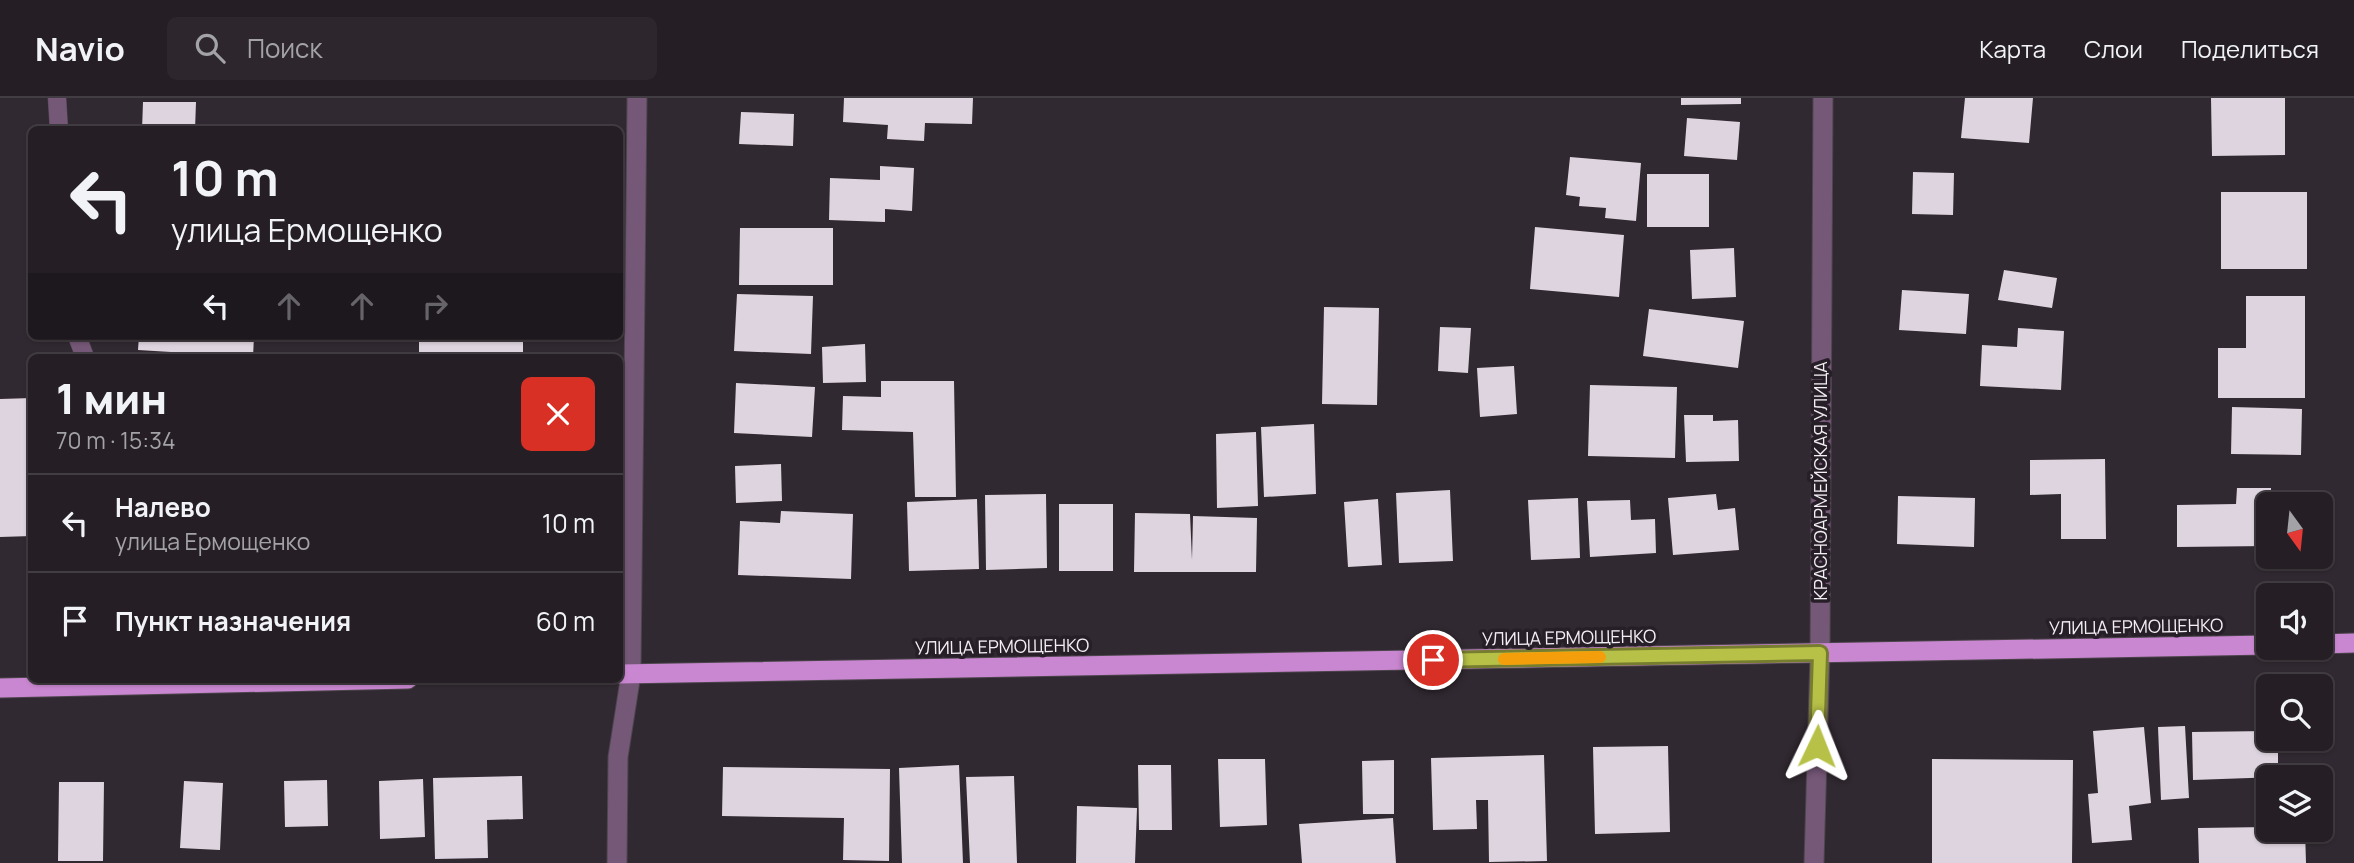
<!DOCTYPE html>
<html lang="ru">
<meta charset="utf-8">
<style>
:root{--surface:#251f25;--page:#2d272d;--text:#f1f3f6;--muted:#a3a2a7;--line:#423d42}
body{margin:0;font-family:Manrope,sans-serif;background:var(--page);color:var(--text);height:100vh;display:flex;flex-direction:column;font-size:26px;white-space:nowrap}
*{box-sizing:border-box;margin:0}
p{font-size:23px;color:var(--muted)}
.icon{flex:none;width:38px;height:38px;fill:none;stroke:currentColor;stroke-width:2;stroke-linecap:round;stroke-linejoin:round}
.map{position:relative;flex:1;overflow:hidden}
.panel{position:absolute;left:28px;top:256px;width:595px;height:329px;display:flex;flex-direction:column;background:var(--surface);border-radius:10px;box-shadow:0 2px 5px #0004,0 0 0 2px var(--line)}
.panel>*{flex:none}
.guide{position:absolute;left:28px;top:28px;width:595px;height:214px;border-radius:10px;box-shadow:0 2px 5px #0004,0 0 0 2px var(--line);background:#251f25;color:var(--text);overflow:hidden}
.needle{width:46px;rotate:165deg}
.controls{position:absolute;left:2256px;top:394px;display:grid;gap:14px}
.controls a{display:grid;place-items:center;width:77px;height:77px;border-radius:10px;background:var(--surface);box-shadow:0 2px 5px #0004,0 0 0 2px var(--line);font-size:35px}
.pin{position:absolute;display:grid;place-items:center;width:60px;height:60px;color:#fff;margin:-30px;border:4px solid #fff;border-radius:50%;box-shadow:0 2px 7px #0007}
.me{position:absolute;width:77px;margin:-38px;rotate:2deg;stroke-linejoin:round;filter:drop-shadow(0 0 5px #0008)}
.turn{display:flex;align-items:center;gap:24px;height:147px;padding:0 28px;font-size:32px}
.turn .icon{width:91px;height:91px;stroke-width:2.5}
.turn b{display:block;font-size:49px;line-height:60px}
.lanes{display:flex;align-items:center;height:66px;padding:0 28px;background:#0003;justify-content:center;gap:35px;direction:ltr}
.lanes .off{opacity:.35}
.round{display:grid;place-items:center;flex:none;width:74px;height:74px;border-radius:10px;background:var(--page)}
.head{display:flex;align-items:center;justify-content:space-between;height:119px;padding:0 28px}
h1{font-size:42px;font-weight:800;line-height:52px}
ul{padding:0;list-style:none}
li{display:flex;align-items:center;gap:21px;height:98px;padding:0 28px;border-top:2px solid var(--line)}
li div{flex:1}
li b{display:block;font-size:26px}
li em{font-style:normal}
header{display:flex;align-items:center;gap:42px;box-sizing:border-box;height:98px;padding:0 35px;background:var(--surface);border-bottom:2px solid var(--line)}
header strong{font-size:33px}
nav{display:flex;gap:38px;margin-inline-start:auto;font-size:24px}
.search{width:490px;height:63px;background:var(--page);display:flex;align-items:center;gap:18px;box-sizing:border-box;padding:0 24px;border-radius:10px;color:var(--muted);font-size:26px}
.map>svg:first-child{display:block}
</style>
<header>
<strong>Navio</strong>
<div class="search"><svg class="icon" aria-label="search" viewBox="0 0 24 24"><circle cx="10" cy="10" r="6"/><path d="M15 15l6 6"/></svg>Поиск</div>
<nav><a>Карта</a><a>Слои</a><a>Поделиться</a></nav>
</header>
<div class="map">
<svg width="2354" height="765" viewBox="0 0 2354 765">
<rect width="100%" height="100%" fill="#312931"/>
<path fill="#ded4df" d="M 844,0 L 973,0 L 972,26 L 925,25 L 924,43 L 887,41 L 888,27 L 843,24 Z
M 1681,0 L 1741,0 L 1741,6 L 1681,7 Z
M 1965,0 L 2033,0 L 2029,45 L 1961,40 Z
M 2211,0 L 2285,0 L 2285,57 L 2212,58 Z
M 143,4 L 196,4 L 195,32 L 142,32 Z
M 741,14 L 794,16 L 793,48 L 739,46 Z
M 1687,20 L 1740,24 L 1737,62 L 1684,58 Z
M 1570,59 L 1641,65 L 1636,123 L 1605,120 L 1606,110 L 1579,108 L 1580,99 L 1566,97 Z
M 880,68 L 914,70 L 912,113 L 885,111 L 885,124 L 829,122 L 830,80 L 880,82 Z
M 1913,74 L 1954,75 L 1953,117 L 1912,116 Z
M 1647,76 L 1709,76 L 1709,129 L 1647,129 Z
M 2221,94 L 2307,94 L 2307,171 L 2221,171 Z
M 1535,129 L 1624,137 L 1619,199 L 1530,191 Z
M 740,130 L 833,130 L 833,187 L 739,187 Z
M 1734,150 L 1736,199 L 1692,201 L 1690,152 Z
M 2004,172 L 2057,180 L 2052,210 L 1998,202 Z
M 1902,192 L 1969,196 L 1966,236 L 1899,232 Z
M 737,196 L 813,198 L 811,256 L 734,253 Z
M 2246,198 L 2305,198 L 2305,300 L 2218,300 L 2218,250 L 2246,250 Z
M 1324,209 L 1379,210 L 1377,307 L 1322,306 Z
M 1649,211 L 1744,223 L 1738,270 L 1643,258 Z
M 1440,229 L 1471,230 L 1468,275 L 1438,273 Z
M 2018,230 L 2064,233 L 2061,292 L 1980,288 L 1982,247 L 2017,249 Z
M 139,238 L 254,238 L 253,259 L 138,252 Z
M 419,238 L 523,238 L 523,255 L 419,255 Z
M 865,246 L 866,284 L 823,285 L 822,249 Z
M 1514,268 L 1517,316 L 1480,319 L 1477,270 Z
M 881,283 L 954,283 L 956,399 L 915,399 L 913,334 L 842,332 L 843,298 L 881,299 Z
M 736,285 L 815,289 L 812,339 L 734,335 Z
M 1590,287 L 1677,289 L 1675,360 L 1588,358 Z
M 32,300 L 32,438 L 0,439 L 0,301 Z
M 2232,309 L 2302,311 L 2301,357 L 2231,356 Z
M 1684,317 L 1713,317 L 1713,323 L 1738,322 L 1739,363 L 1686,364 Z
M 1314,326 L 1316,396 L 1264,399 L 1261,329 Z
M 1256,334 L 1258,408 L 1217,410 L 1216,336 Z
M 2105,361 L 2106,441 L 2061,441 L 2061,396 L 2030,397 L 2030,362 Z
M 781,366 L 782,403 L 736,405 L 735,368 Z
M 2237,390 L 2271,390 L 2271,406 L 2268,406 L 2268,448 L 2177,449 L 2177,407 L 2236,406 Z
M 1450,392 L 1453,463 L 1399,465 L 1396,395 Z
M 1046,396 L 1047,470 L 986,472 L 985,397 Z
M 1716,396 L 1718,412 L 1735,410 L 1739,452 L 1673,457 L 1668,400 Z
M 1898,398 L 1975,400 L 1974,449 L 1897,446 Z
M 1578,400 L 1580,460 L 1531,462 L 1528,402 Z
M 977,401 L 979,471 L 909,473 L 907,404 Z
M 1378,401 L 1382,467 L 1348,469 L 1344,404 Z
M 1630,402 L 1631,422 L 1655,421 L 1656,455 L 1590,459 L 1587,403 Z
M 1059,406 L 1113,406 L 1113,473 L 1059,473 Z
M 781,413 L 853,416 L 851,481 L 738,477 L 740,423 L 780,425 Z
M 1135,415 L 1190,416 L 1192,462 L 1193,418 L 1257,420 L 1256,474 L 1134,474 Z
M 2185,628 L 2189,700 L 2161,702 L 2158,629 Z
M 2144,629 L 2151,705 L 2129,708 L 2132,742 L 2092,745 L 2088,696 L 2098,695 L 2093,633 Z
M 2268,633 L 2268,640 L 2278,640 L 2278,679 L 2193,682 L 2192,634 Z
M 1668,648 L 1670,734 L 1595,736 L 1593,649 Z
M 1544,657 L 1547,763 L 1489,764 L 1488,702 L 1476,702 L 1477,731 L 1433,732 L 1431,660 Z
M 1218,661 L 1265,661 L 1267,727 L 1220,729 Z
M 1932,661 L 2073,662 L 2072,765 L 1932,765 Z
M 1394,662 L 1394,716 L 1363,716 L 1362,663 Z
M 959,667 L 963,765 L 902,765 L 899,670 Z
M 1138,667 L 1171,667 L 1172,732 L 1139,732 Z
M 723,669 L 890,671 L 889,763 L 843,762 L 844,720 L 722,718 Z
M 522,678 L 523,721 L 487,722 L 488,760 L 435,761 L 433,680 Z
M 1014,678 L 1017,765 L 970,765 L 966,679 Z
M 423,681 L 425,739 L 380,741 L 379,683 Z
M 327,682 L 328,728 L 285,729 L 284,683 Z
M 184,683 L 223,685 L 220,752 L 180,750 Z
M 59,684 L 104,684 L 103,763 L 58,763 Z
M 1077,708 L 1137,710 L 1135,765 L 1076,765 Z
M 1393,720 L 1396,765 L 1302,765 L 1299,726 Z
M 2268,729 L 2268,732 L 2305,732 L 2306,765 L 2199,765 L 2198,730 Z"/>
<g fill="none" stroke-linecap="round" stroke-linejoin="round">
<defs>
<path id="service" d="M 57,0 L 59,32
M 77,238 L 85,259"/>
<path id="minor" d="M 617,765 L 618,659 L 631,576
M 1814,765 L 1820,555"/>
<path id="tertiary" d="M 1820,555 L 1823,0
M 631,576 L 637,0"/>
<path id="trunk" d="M 2320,546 L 2354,545
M 620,576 L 2268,547
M 0,590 L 408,581"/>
</defs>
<use href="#service" stroke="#4c454c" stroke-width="19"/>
<use href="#minor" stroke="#4c454c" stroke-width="21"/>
<use href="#tertiary" stroke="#4c454c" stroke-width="21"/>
<use href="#trunk" stroke="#4c454c" stroke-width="21"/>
<use href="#service" stroke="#755777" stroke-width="18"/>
<use href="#minor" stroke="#755777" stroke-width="19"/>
<use href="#tertiary" stroke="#755777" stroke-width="19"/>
<use href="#trunk" stroke="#ca87d1" stroke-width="19"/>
</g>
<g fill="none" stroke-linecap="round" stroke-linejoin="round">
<defs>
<path id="route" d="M 1433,562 L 1820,555 L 1817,648"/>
</defs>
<use href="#route" stroke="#777d2f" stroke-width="18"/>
<use href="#route" stroke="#b7c148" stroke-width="12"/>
<path stroke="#f59e0b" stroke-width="12" d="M 1504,561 L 1600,559"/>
</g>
<g text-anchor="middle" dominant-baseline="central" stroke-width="7" stroke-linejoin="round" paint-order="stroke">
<g font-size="18" fill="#f3eef3" stroke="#271f28">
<text transform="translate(1820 383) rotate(-90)">КРАСНОАРМЕЙСКАЯ УЛИЦА</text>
<text transform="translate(2136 528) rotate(-1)">УЛИЦА ЕРМОЩЕНКО</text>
<text transform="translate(1569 539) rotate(-1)">УЛИЦА ЕРМОЩЕНКО</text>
<text transform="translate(1002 548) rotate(-1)">УЛИЦА ЕРМОЩЕНКО</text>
</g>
</g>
</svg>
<div class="controls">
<a><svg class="needle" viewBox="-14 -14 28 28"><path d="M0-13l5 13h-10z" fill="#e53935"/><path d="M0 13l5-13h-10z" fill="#a3a2a7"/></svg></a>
<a><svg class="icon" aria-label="sound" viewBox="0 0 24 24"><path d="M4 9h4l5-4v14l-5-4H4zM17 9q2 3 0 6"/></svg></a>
<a><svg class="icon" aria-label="search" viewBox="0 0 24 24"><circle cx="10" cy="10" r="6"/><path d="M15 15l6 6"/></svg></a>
<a><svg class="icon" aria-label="layers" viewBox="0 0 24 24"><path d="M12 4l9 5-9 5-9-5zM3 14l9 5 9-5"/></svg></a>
</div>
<div class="pin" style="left:1433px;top:562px;background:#d93025"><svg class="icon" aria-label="arrive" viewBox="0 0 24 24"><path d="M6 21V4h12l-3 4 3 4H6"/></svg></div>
<svg class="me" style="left:1817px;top:648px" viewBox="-20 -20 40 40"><path d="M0-17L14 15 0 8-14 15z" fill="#b7c148" stroke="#fff" stroke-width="4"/></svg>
<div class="guide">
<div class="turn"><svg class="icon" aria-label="left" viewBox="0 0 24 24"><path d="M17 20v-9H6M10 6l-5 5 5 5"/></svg><div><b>10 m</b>улица Ермощенко</div></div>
<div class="lanes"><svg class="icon" aria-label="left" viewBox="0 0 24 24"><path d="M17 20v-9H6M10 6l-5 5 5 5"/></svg><svg class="icon off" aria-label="ahead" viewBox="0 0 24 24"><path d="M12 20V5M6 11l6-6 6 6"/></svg><svg class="icon off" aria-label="ahead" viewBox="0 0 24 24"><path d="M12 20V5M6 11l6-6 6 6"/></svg><svg class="icon off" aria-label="right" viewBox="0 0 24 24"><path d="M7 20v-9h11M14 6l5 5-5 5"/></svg></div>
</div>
<section class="panel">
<div class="head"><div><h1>1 мин</h1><p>70 m · 15:34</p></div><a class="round" style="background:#d93025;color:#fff"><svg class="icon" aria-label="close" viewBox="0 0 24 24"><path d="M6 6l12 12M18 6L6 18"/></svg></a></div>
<ul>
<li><svg class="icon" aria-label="left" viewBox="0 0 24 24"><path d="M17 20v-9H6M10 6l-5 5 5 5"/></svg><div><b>Налево</b><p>улица Ермощенко</p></div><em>10 m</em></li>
<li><svg class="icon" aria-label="arrive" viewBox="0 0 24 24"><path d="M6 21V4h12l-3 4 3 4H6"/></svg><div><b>Пункт назначения</b></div><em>60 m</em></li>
</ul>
</section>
</div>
